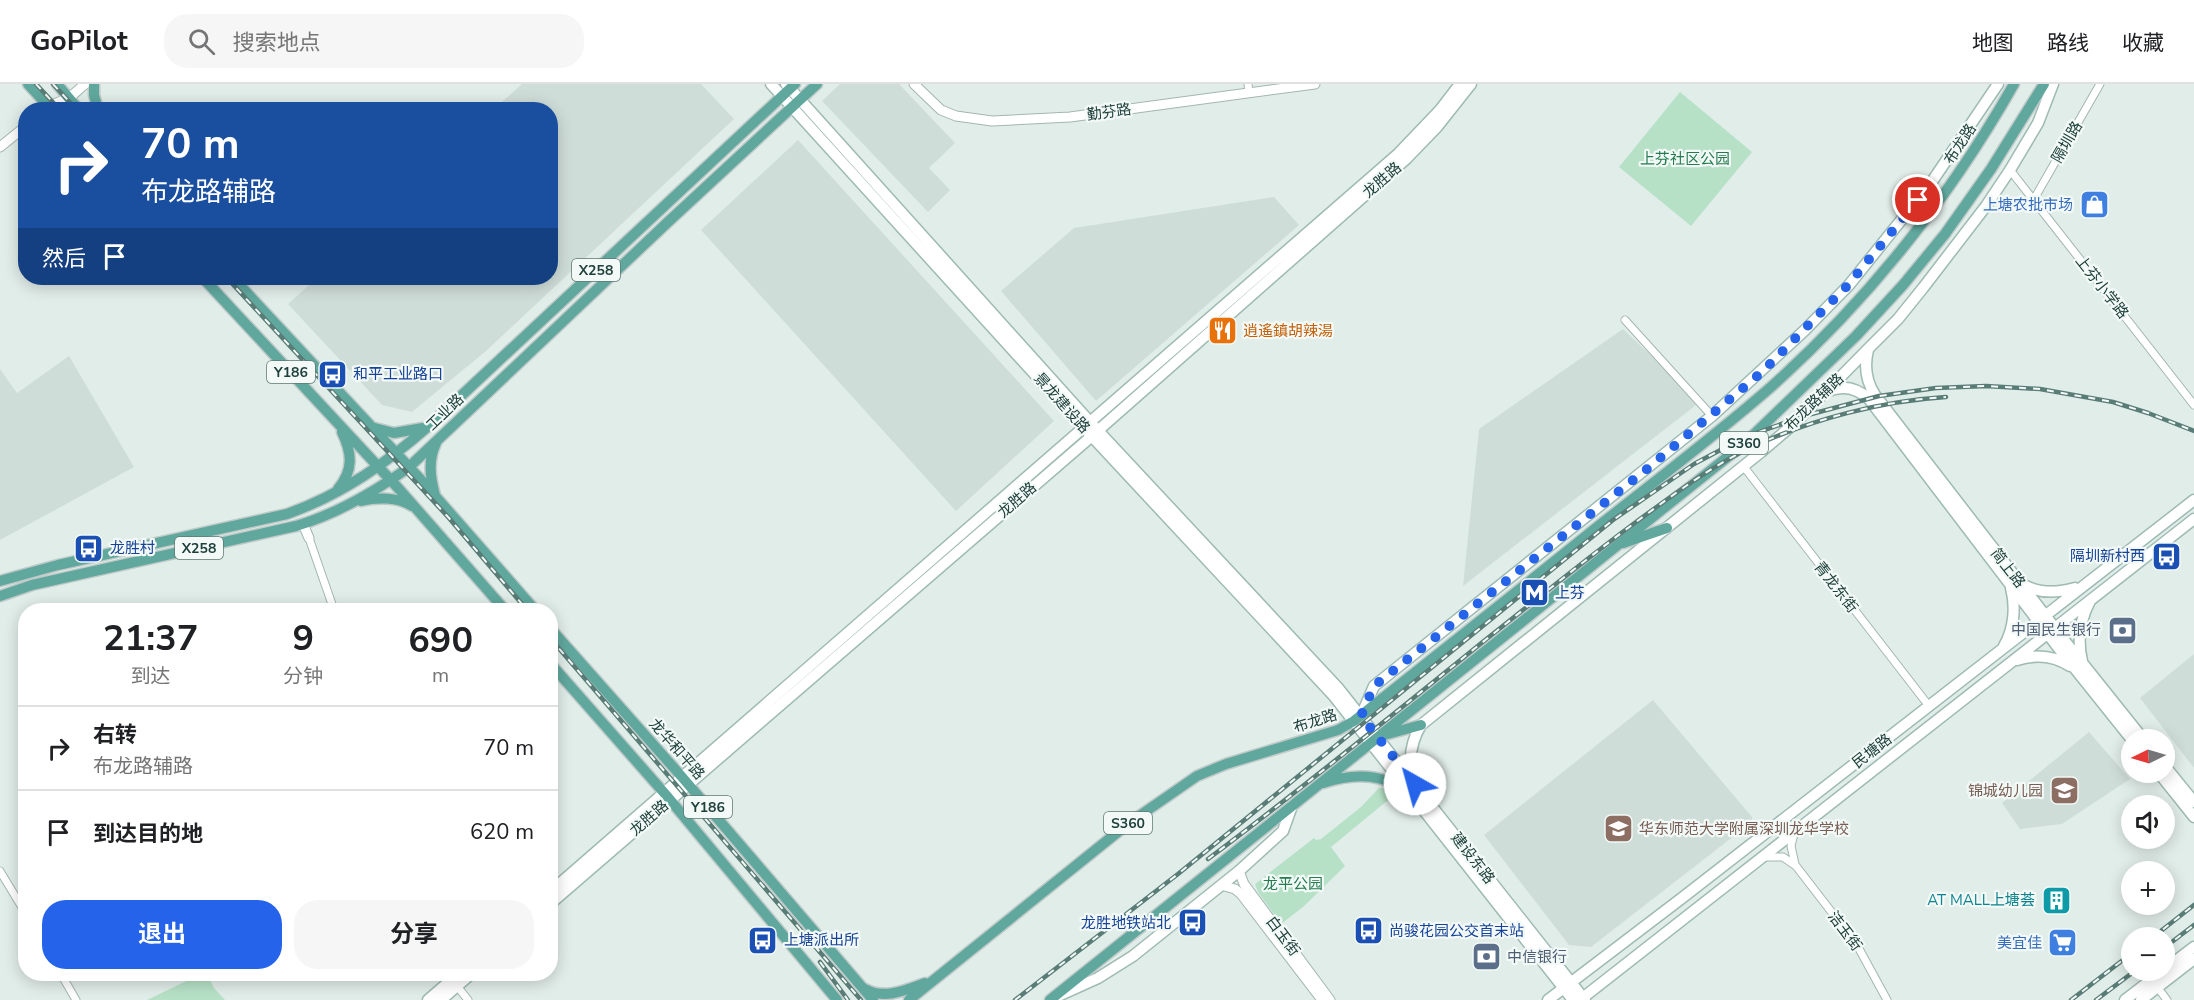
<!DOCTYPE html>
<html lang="zh">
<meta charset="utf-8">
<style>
:root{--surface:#fff;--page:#f6f6f6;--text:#202124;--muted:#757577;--line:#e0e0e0;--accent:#2563eb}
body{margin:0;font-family:"Nunito Sans","Noto Sans SC",sans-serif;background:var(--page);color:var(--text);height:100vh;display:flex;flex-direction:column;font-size:22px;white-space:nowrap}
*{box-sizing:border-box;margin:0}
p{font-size:20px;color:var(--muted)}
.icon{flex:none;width:33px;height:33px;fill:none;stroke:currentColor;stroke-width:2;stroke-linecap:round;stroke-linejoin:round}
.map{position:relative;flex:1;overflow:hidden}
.details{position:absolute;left:18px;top:519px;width:540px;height:378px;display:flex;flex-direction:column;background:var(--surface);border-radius:24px;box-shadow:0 3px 15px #0003}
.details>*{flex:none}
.guide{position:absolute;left:18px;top:18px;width:540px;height:183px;border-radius:24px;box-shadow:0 3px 15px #0003;background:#1a4fa0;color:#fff;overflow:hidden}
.needle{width:39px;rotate:265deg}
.tools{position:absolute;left:2121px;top:645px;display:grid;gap:12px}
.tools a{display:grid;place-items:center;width:54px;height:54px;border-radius:50%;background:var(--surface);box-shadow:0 3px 15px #0003;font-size:30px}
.pin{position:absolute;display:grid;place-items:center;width:51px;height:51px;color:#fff;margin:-26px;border:3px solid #fff;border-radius:50%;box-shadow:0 2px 6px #0007}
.me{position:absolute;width:66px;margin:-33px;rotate:322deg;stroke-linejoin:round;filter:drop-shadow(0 0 4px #0008)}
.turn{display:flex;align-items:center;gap:21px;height:126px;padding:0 24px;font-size:27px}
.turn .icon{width:78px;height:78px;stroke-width:2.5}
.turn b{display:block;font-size:42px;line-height:51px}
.then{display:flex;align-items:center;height:57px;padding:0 24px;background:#0003;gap:12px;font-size:22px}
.eta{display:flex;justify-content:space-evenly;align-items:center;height:102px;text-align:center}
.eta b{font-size:36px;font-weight:700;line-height:42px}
.primary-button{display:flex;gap:12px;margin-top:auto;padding:12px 24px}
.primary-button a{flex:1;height:69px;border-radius:24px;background:var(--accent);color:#fff;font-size:24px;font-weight:700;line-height:69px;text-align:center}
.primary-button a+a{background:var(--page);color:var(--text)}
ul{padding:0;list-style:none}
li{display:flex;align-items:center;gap:18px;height:84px;padding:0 24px;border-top:2px solid var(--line)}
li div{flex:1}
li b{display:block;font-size:22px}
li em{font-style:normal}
header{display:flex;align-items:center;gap:36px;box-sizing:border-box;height:84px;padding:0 30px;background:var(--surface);border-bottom:2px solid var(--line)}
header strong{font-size:28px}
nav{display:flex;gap:33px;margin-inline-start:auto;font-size:21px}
.search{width:420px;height:54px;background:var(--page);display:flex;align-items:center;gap:15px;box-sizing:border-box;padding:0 21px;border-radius:24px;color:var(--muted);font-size:22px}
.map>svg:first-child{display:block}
</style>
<header>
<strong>GoPilot</strong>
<div class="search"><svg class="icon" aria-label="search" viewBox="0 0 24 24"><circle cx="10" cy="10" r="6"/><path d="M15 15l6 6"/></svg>搜索地点</div>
<nav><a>地图</a><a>路线</a><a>收藏</a></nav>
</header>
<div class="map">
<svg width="2194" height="916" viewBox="0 0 2194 916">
<rect width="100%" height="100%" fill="#e1ede9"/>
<path fill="#cfddd8" d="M 522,0 L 701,0 L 734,35 L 486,267 L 412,328 L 382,321 L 288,220 L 317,194 L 550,194 L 550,26 L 494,25 Z
M 840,0 L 899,0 L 955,59 L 929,84 L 950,106 L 928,128 L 822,17 Z
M 798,56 L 1054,337 L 956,427 L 701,146 Z
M 1274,113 L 1299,141 L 1096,317 L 1001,207 L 1074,144 Z
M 1623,245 L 1700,318 L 1463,502 L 1479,345 Z
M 69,272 L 134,383 L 0,456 L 0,285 L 17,309 Z
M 2194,570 L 2194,684 L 2140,614 Z
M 1653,616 L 1752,733 L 1752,738 L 1591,863 L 1569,861 L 1484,751 Z
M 2089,648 L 2130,695 L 2062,740 L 2020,745 L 2002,719 Z"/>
<path fill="#b7e1c7" d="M 1680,8 L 1752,68 L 1691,142 L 1619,83 Z
M 1379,704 L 1383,704 L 1387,709 L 1393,712 L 1331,763 L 1345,782 L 1303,823 L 1281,840 L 1258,808 L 1255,800 L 1314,754 L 1316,756 L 1321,755 L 1361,723 Z
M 201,890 L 207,890 L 214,904 L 225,916 L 147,916 Z"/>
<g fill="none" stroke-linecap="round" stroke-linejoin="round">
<defs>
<path id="minor" d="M 1248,0 L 1249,9
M 2010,86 L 2194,321
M 2034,115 L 2100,0
M 1625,236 L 1712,332
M 1744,383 L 1929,622
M 309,454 L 334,526
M 1794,750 L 1791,762 L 1795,780
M 1766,773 L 1783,773 L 1796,782 L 1857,861 L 1887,916
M 0,787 L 26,830
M 61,890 L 76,916
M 2155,900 L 2167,916
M 457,902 L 468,916"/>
<path id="tertiary" d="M 914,0 L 941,26 L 956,32 L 992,37 L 1070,33 L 1315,0
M 49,22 L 69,14 L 85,0
M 0,63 L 26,42
M 303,440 L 309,454
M 1239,787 L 1244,800 L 1330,916
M 1221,801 L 1235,805 L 1241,810 L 1322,916"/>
<path id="secondary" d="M 771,0 L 1070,329 L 1333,611 L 1573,916
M 786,0 L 1091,339 L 1339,605 L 1585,916
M 1868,266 C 1864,282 1866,297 1875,311 L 2068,561 L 2144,656
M 1828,307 C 1843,301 1857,304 1869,315 L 2060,566 L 2132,656
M 2024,501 C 2040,510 2057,509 2075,504
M 2004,562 C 2014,545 2016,523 2011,504
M 2017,576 C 2036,570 2053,571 2070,582
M 2082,577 C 2077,556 2080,536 2090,517
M 1361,632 L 1374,602 L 1712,332 L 1805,246 L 1849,201 L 1931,99 L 1998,0
M 2164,681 L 2194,718
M 2158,688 L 2194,733
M 1414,697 C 1408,677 1410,659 1421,641 L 1761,368 L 1796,338 L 1868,265 L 1898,235 L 1923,204 L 1986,122 L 2010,86 L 2038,39 L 2053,0
M 550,808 L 1398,70 L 1440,26 L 1460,0
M 550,820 L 1085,358 L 1406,75 L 1437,43 L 1471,0
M 2164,886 L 2194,863
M 1056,913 L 1098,894 L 1133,872 L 1239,787 L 1283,747 L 1292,722
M 428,916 L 458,890
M 441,916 L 471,890
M 1548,916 L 1682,814 L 2194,416
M 1580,916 L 2194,435
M 2125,916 L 2164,886
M 2141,916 L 2194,875"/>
<path id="primary" d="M 28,0 L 52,26
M 57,0 L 79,26
M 94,0 L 94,11 L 98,26
M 203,194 L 399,405 L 505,526
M 233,194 L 422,397 L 535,526
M 371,343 L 394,349 L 423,344
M 338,405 C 354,386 352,369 342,348
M 435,411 C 430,393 428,376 436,359
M 361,417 C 377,413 398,413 412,422
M 1623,459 L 1667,444
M 0,497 L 58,481 L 287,430 C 343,410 388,378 431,340 L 795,0
M 0,512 L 32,501 L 296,442 C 337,430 374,408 408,384 L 668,138 L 817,0
M 550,544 L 682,693 L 873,916
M 550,579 L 666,711 L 837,916
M 1384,651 L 1421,641
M 1323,699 C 1356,688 1386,689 1413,712
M 865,905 C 884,916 906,906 925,899
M 909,916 L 1129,739 L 1197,692 L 1226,680 L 1338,646 L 1354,637 C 1436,572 1519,506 1601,440 C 1658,395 1716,351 1771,303 C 1868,216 1950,113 2014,0
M 1050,916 L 1745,359 L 1856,252 L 1903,201 L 1945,150 L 1991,85 L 2044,0"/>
</defs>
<use href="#minor" stroke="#a3b6b1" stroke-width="9"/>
<use href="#tertiary" stroke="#a3b6b1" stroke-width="11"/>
<use href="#secondary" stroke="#9ebab3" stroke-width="13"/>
<use href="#primary" stroke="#c0cac8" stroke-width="13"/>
<use href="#minor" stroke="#fff" stroke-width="7"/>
<use href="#tertiary" stroke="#fff" stroke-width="9"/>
<use href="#secondary" stroke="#fff" stroke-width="10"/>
<use href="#primary" stroke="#60a89e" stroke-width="10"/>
<defs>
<path id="rail" d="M 36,0 L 60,26
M 53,0 L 77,26
M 227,194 L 449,434 L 527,526
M 550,554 L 861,916
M 1208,775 C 1300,706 1389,634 1479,561 C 1531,520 1582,478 1636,438 C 1673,411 1711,382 1754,362 C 1813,335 1881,317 1946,313
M 2152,854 L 2194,821
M 2164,864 L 2194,841
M 820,878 L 848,916
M 1015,916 L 1178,790 L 1613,436 L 1694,380 L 1745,353 L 1804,332 L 1879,312 L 1936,304 L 1986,302 L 2040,305 L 2113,318 L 2148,329 L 2194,347
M 2071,916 L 2132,869
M 2096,916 L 2136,886"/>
</defs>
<use href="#rail" stroke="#597c76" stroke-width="4.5"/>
<use href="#rail" stroke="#f2f9f6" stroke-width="2" stroke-dasharray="7" stroke-linecap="butt"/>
</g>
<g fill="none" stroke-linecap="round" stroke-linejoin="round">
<path stroke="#2563eb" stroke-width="10" stroke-dasharray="0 18" d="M 1415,700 L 1361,632 L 1374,602 L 1647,385 L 1762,288 L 1848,201 L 1918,116"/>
</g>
<defs>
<symbol id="shop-square" viewBox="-11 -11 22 22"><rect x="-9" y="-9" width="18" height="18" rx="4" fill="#3f7fe0" stroke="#f2f9f6"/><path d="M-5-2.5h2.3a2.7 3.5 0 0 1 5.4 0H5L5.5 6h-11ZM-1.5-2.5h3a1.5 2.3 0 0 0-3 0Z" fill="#fff"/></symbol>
<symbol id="restaurant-square" viewBox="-11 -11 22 22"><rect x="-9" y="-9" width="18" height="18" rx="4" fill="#e8710a" stroke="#f2f9f6"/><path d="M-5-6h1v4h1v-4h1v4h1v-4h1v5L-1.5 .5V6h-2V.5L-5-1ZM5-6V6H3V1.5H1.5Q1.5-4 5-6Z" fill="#fff"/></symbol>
<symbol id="bus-square" viewBox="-11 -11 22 22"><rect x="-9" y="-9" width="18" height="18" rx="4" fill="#1a4fb4" stroke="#f2f9f6"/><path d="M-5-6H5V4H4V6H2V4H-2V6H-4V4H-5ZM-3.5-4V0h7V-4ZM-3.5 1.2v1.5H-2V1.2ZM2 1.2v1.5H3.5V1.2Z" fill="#fff"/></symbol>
<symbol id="metro-square" viewBox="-11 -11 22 22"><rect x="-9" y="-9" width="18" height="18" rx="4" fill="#1a4fb4" stroke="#f2f9f6"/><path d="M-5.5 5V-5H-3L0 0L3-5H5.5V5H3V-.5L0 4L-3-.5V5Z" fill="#fff"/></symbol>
<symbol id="bank-square" viewBox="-11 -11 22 22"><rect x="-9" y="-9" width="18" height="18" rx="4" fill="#5c6f8a" stroke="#f2f9f6"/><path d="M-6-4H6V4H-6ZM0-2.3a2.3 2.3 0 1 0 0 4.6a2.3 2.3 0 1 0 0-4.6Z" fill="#fff"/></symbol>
<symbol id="school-square" viewBox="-11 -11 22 22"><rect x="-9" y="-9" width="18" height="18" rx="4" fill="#8d6e63" stroke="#f2f9f6"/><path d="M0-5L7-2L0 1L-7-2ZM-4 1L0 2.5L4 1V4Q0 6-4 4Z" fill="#fff"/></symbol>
<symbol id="building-square" viewBox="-11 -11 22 22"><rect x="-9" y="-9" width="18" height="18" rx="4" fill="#0f9aa8" stroke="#f2f9f6"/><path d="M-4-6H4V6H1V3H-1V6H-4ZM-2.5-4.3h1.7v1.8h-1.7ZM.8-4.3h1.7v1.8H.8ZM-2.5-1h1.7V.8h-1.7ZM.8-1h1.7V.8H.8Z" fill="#fff"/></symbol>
<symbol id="supermarket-square" viewBox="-11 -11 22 22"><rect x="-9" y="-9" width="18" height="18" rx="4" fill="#3f7fe0" stroke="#f2f9f6"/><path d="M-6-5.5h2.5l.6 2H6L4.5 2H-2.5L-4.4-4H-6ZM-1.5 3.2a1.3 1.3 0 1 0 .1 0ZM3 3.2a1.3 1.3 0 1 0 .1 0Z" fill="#fff"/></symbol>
</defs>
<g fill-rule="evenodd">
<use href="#shop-square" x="2078" y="104" width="33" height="33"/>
<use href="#restaurant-square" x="1206" y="230" width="33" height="33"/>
<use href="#bus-square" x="316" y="274" width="33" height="33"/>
<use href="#bus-square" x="72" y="448" width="33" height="33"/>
<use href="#bus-square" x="2150" y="456" width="33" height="33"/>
<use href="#metro-square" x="1518" y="492" width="33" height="33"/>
<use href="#bank-square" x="2106" y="530" width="33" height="33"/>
<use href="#school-square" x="2048" y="690" width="33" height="33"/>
<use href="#school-square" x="1602" y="728" width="33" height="33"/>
<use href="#building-square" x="2040" y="800" width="33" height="33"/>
<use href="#bus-square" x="1176" y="822" width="33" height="33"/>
<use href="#bus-square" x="1352" y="830" width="33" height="33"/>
<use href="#bus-square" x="746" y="840" width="33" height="33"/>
<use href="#supermarket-square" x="2046" y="842" width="33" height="33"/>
<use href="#bank-square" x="1470" y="856" width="33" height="33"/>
</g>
<g text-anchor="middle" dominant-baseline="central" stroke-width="4.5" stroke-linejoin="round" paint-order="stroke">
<g fill="#f2f9f6" stroke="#5e7873" stroke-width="1.5">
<rect x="572" y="175" width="48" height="22" rx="4.5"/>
<rect x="267" y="277" width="48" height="22" rx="4.5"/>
<rect x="1720" y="348" width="48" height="22" rx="4.5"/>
<rect x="175" y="453" width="48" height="22" rx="4.5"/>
<rect x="684" y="712" width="48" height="22" rx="4.5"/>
<rect x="1104" y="728" width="48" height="22" rx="4.5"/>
</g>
<g font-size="14" font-weight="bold" fill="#1f403b">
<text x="596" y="186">X258</text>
<text x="291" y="288">Y186</text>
<text x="1744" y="359">S360</text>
<text x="199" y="464">X258</text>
<text x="708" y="723">Y186</text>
<text x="1128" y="739">S360</text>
</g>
<g font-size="15" fill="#1f403b" stroke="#f2f9f6">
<text transform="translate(1109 28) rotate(-8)">勤芬路</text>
<text transform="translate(2067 58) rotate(-60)">隔圳路</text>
<text transform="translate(1960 60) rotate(-57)">布龙路</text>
<text transform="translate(1382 96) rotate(-41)">龙胜路</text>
<text transform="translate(2102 203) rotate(52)">上芬小学路</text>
<text transform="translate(1814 318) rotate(-44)">布龙路辅路</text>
<text transform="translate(1062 319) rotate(48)">景龙建设路</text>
<text transform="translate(445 328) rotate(-44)">工业路</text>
<text transform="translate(1017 416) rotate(-41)">龙胜路</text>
<text transform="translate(2008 484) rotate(52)">简上路</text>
<text transform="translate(1836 503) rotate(52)">青龙东街</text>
<text transform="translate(1315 637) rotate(-18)">布龙路</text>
<text transform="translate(677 665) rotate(49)">龙华和平路</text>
<text transform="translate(1872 667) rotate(-38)">民塘路</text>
<text transform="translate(649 734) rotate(-41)">龙胜路</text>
<text transform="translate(1473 774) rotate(52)">建设东路</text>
<text transform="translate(1845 847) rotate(53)">洁玉街</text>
<text transform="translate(1283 852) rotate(53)">白玉街</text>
</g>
<g font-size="15" fill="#247c50" stroke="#f2f9f6">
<text x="1685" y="75">上芬社区公园</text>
<text x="1293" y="800">龙平公园</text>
</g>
<g font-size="15" fill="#366cbe" stroke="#f2f9f6" text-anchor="end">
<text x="2073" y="121">上塘农批市场</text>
<text x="2042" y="859">美宜佳</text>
</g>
<g font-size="15" fill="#c56008" stroke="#f2f9f6" text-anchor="start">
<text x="1243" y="247">逍遙鎮胡辣湯</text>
</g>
<g font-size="15" fill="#164399" stroke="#f2f9f6" text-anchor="start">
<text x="353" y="290">和平工业路口</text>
<text x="110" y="464">龙胜村</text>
<text x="2145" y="472" text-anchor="end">隔圳新村西</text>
<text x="1555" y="509">上芬</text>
<text x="1171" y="839" text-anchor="end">龙胜地铁站北</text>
<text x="1389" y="847">尚骏花园公交首末站</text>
<text x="784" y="856">上塘派出所</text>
</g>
<g font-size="15" fill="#4e5e75" stroke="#f2f9f6" text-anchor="end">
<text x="2101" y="546">中国民生银行</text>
<text x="1507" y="873" text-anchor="start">中信银行</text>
</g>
<g font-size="15" fill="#785e54" stroke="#f2f9f6" text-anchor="end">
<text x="2043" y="707">锦城幼儿园</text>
<text x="1639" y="745" text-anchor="start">华东师范大学附属深圳龙华学校</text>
</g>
<g font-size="15" fill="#0d838f" stroke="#f2f9f6" text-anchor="end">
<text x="2035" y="816">AT MALL上塘荟</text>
</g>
</g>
</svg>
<div class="tools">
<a><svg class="needle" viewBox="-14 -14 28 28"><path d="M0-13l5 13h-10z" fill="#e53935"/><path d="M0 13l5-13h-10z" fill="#757577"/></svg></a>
<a><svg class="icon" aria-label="sound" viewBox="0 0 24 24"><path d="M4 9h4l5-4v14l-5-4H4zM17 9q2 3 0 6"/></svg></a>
<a>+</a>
<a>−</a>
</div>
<div class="pin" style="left:1918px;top:116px;background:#d93025"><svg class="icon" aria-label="arrive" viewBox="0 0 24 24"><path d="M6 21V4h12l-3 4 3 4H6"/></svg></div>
<svg class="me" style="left:1415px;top:700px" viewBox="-20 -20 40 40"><circle r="19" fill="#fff"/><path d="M0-13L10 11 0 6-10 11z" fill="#2563eb"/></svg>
<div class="guide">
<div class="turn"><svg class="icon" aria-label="right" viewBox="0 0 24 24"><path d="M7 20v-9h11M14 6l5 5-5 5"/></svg><div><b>70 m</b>布龙路辅路</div></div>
<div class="then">然后<svg class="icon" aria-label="arrive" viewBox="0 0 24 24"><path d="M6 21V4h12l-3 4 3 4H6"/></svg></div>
</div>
<section class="details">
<div class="eta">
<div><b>21:37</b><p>到达</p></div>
<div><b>9</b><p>分钟</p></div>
<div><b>690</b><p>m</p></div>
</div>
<ul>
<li><svg class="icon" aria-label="right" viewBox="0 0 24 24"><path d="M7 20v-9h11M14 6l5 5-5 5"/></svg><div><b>右转</b><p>布龙路辅路</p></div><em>70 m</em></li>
<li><svg class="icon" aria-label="arrive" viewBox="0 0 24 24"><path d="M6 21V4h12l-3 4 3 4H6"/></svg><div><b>到达目的地</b></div><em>620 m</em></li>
</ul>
<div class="primary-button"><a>退出</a><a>分享</a></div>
</section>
</div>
